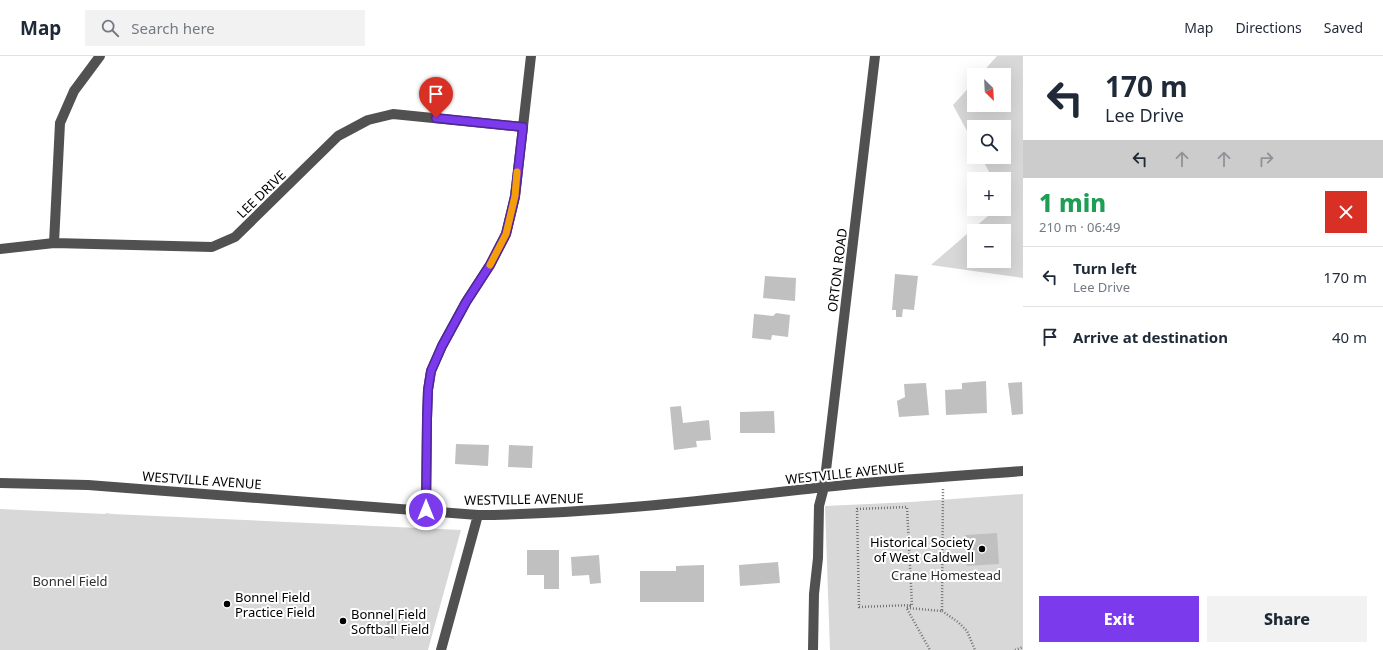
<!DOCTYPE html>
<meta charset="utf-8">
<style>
:root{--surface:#fff;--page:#f2f2f3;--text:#1f2937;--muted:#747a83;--line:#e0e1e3;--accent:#7c3aed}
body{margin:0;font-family:"Noto Sans",sans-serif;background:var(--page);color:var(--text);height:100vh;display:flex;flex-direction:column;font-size:15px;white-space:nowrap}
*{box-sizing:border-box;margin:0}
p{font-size:13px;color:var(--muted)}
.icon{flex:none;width:22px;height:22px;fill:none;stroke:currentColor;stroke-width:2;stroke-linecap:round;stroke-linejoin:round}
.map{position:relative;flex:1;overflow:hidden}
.panel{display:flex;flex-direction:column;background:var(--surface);width:360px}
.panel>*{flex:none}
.top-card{background:#fff;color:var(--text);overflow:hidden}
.needle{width:26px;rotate:156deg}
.fabs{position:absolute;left:967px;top:12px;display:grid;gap:8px}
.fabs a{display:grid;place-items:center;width:44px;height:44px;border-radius:0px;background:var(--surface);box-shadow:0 4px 16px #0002;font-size:20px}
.pin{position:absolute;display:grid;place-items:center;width:34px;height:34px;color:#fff;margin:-41px -17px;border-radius:50% 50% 50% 0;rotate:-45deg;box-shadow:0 0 4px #0007}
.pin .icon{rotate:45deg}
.me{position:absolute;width:44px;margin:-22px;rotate:0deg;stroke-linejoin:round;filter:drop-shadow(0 0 3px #0008)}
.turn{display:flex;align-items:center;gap:14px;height:84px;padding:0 16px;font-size:18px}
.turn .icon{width:52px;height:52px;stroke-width:2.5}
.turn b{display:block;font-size:28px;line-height:34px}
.lanes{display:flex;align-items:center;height:38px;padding:0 16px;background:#0003;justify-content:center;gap:20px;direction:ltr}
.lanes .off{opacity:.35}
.round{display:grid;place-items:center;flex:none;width:42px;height:42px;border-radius:0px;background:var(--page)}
.overview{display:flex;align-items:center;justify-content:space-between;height:68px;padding:0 16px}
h1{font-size:24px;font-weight:800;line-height:30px;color:#1e9e55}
.primary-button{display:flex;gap:8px;margin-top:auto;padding:8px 16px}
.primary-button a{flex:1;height:46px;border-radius:0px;background:var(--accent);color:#fff;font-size:16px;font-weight:800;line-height:46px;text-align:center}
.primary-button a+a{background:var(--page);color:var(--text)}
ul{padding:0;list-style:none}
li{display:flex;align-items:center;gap:12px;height:60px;padding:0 16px;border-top:1px solid var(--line)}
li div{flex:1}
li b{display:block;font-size:15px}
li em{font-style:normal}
header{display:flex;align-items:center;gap:24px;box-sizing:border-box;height:56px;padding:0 20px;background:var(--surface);border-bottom:1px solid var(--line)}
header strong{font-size:19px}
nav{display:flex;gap:22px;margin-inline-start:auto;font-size:14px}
.search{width:280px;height:36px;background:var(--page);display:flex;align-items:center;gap:10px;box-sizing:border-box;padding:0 14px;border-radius:0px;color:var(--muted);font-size:15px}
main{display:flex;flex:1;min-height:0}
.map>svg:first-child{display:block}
</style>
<header>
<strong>Map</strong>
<div class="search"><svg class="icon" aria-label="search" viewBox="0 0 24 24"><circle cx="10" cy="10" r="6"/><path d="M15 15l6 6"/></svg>Search here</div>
<nav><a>Map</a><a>Directions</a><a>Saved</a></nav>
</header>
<main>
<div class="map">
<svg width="1023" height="594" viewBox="0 0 1023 594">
<rect width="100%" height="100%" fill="#fff"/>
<path fill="#d8d8d8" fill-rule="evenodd" d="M 997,0 L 1023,0 L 1023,222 L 931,209 L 996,153 L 1004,153 L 1004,146 L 1005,145 L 1004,142 L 1004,123 L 993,123 L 981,101 L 1004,101 L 1004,71 L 974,71 L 974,88 L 953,49 L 974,26 L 974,49 L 1004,49 L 1004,19 L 980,19 ZM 974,175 L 1004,175 L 1004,205 L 974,205 Z
M 1023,438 L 1023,594 L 830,594 L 825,450 L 911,446 Z
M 0,453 L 105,458 L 106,457 L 112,458 L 461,474 L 428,594 L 0,594 Z"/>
<path fill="#c0c0c0" d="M 895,218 L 918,220 L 914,254 L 903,253 L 902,261 L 896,261 L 896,254 L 892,254 Z
M 765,220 L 796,222 L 795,245 L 763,242 Z
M 776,257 L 790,259 L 788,281 L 772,279 L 771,284 L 752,282 L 754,258 L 773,260 Z
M 986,325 L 987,357 L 946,359 L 945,334 L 962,333 L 962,327 Z
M 1022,326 L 1023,358 L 1012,359 L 1008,327 Z
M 926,327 L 929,359 L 899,361 L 897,345 L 905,341 L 904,328 Z
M 681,350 L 683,367 L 709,364 L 711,384 L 696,385 L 697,391 L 674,394 L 670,351 Z
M 774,355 L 775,377 L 740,377 L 740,356 Z
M 456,388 L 489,389 L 488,410 L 455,408 Z
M 509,389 L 533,390 L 532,412 L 508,411 Z
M 997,477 L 999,508 L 967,510 L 965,479 Z
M 527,494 L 559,494 L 559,533 L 544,533 L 544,519 L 527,519 Z
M 599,499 L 601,527 L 590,528 L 589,519 L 572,520 L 571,501 Z
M 778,506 L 780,527 L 740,530 L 739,509 Z
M 704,509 L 704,546 L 640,546 L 640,515 L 676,515 L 676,510 Z
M 390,556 L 401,559 L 394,571 L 394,583 L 384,580 Z"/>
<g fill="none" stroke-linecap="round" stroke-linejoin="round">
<path stroke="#737373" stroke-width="2.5" stroke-dasharray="1 2" stroke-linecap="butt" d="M 907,552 L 912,549 L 907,451 L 857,453 L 859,551 L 912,549
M 907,552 L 942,555 L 943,433
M 907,553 L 930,594
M 942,555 L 958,566 L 967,575 L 975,594
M 1015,594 L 1023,591"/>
<path stroke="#515151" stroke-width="10" d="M 54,187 L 60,67 L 74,35 L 100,0
M 0,193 L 54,187 L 212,191 L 235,181 L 338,80 L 368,64 L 393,58 L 523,71
M 0,427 L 88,429 L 478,459 C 594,458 709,444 824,431 C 890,424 957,420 1023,415
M 426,454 L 427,363 L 428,334 L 431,315 L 442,290 L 466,246 L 490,209 L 506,178 L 515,141 L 531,0
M 441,594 L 478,459
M 813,594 L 814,538 L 818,502 L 819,450 L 824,431 L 875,0"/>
</g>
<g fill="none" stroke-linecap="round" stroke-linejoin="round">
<defs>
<path id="route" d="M 426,454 L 427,363 L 428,334 L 431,315 L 442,290 L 466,246 L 490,209 L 506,178 L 515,140 L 523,71 L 436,62"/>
</defs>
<use href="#route" stroke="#51269a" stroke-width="10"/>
<use href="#route" stroke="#7c3aed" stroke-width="7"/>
<path stroke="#f59e0b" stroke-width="7" d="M 490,209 L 506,178 L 515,140 L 517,116"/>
</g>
<g fill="#000" stroke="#fff" stroke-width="1.5">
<circle cx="982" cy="493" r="4"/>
<circle cx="227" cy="548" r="4"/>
<circle cx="343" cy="565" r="4"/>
</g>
<g text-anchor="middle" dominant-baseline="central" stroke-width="4" stroke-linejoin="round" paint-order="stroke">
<g font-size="13" fill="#000" stroke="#fff">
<text transform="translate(261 138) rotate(-44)">LEE DRIVE</text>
<text transform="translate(837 214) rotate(-83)">ORTON ROAD</text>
<text transform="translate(845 417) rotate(-6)">WESTVILLE AVENUE</text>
<text transform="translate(202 424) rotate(4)">WESTVILLE AVENUE</text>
<text transform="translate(524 443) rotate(-1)">WESTVILLE AVENUE</text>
</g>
<g font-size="13" fill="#000" stroke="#fff" text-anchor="start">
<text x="974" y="486" text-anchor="end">Historical Society<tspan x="974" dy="15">of West Caldwell</tspan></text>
<text x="235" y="541">Bonnel Field<tspan x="235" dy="15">Practice Field</tspan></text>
<text x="351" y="558">Bonnel Field<tspan x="351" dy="15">Softball Field</tspan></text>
</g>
<g font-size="13" fill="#2f2f2f" stroke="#fff">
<text x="946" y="519">Crane Homestead</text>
<text x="70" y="525">Bonnel Field</text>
</g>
</g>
</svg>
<div class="fabs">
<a><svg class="needle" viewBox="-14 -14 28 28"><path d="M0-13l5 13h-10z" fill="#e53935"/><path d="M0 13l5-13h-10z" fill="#747a83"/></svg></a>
<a><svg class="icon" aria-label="search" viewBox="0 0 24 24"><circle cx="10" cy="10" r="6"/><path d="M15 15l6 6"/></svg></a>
<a>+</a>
<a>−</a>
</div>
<div class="pin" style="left:436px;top:62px;background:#d93025"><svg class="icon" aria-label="arrive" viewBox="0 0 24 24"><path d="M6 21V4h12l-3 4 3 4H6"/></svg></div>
<svg class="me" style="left:426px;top:454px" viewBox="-20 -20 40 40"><circle r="17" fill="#7c3aed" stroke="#fff" stroke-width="3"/><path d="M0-11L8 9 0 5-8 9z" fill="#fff"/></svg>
</div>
<section class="panel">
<div class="top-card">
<div class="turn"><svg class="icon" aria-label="left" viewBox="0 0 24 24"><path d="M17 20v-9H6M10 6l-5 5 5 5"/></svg><div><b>170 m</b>Lee Drive</div></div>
<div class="lanes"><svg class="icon" aria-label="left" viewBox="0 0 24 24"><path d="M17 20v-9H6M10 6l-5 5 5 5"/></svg><svg class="icon off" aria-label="ahead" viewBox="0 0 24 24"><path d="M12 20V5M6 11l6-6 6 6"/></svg><svg class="icon off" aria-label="ahead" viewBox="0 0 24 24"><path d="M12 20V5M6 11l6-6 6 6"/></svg><svg class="icon off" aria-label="right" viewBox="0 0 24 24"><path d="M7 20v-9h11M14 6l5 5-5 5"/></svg></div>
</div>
<div class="overview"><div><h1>1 min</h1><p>210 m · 06:49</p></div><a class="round" style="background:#d93025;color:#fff"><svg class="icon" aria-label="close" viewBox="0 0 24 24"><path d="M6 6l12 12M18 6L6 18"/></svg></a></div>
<ul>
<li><svg class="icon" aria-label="left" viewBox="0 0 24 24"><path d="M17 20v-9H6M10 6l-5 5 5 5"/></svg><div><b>Turn left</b><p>Lee Drive</p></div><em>170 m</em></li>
<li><svg class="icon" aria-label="arrive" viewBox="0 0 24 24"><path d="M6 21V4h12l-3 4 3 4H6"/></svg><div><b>Arrive at destination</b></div><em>40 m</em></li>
</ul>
<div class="primary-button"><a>Exit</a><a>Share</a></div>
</section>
</main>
